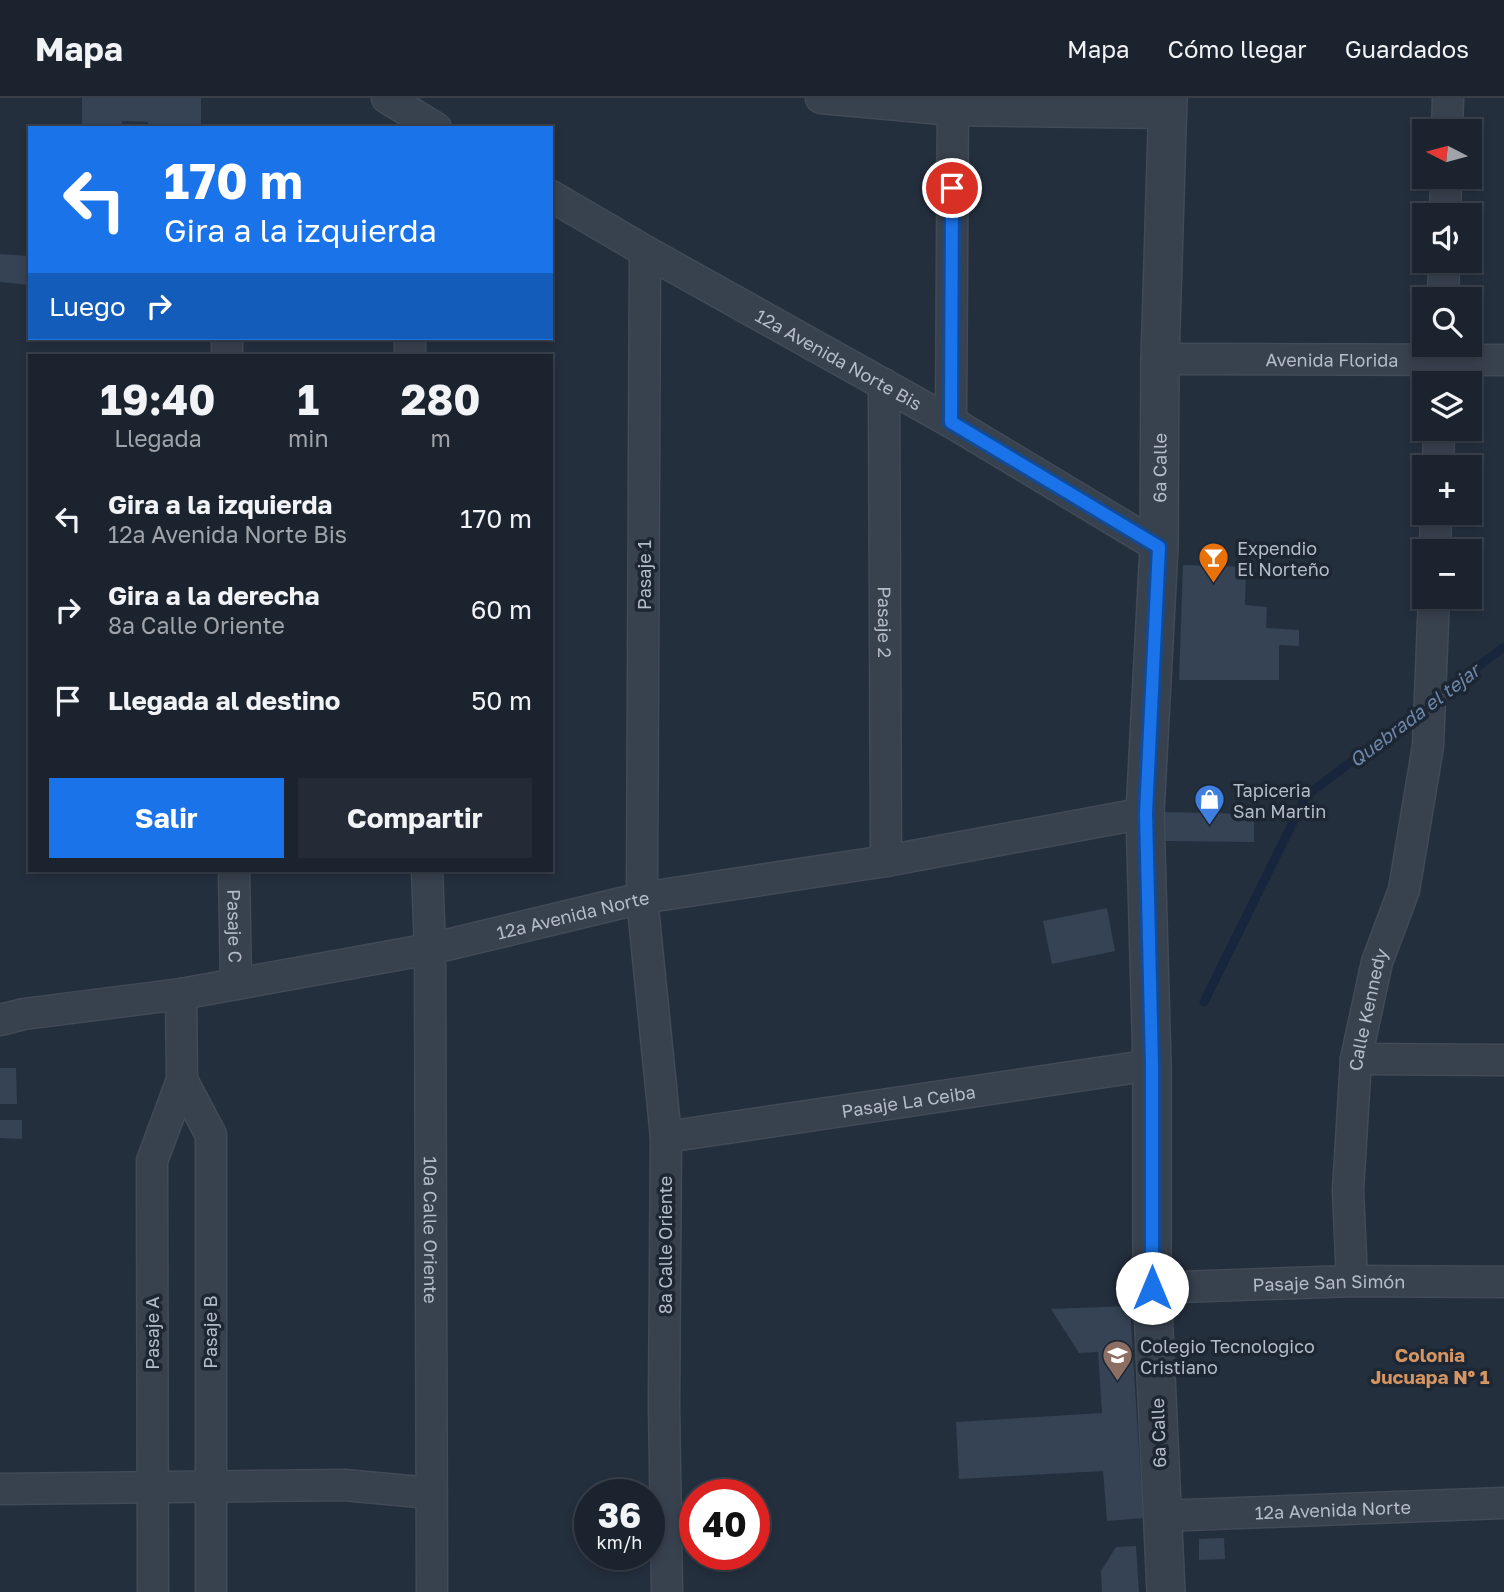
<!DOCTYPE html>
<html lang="es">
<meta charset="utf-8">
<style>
:root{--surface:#1b232e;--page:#242b36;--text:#f1f3f6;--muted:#a0a4aa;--line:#39404a;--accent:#1a73e8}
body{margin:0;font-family:"Golos Text",sans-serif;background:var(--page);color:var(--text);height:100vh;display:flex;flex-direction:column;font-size:26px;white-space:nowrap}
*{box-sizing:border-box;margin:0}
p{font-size:23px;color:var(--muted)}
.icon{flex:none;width:38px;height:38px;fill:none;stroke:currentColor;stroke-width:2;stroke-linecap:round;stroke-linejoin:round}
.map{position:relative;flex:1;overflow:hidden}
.panel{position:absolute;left:28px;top:256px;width:525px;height:518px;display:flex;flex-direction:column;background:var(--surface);border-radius:0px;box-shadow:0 4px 10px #0003,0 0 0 2px var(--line)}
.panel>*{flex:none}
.guide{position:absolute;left:28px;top:28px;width:525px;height:214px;border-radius:0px;box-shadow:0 4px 10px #0003,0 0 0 2px var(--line);background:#1a73e8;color:#fff;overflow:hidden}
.needle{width:46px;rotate:276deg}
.fabs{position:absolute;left:1412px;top:21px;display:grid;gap:14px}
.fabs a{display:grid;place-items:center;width:70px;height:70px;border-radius:0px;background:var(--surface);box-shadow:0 4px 10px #0003,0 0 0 2px var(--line);font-size:35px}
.speed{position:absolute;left:574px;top:1381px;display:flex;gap:14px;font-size:35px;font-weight:700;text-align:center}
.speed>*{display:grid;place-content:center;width:91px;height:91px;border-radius:50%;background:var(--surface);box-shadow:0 4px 10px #0003,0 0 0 2px var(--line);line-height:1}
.speed small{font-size:18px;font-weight:400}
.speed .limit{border:10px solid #d22;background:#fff;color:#111}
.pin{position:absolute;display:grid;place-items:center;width:60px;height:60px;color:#fff;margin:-30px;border:4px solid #fff;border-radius:50%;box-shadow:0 2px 7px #0007}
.me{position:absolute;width:77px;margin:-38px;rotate:0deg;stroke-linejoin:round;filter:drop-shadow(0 0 5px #0008)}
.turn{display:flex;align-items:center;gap:24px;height:147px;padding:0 21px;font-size:32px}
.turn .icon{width:91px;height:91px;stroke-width:2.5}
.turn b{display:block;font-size:49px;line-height:60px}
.then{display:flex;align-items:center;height:66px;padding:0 21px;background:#0003;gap:14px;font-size:26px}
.eta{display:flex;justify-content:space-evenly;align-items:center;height:119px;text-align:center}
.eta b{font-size:42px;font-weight:700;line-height:49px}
.cta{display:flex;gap:14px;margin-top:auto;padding:14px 21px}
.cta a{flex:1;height:80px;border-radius:0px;background:var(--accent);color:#fff;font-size:28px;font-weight:700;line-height:80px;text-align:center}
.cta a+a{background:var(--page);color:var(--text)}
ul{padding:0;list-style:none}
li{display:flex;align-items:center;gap:21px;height:91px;padding:0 21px}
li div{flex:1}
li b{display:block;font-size:26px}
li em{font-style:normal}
header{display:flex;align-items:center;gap:42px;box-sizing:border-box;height:98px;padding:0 35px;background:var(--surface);border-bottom:2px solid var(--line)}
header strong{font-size:33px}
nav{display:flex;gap:38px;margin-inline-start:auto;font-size:24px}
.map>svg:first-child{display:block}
</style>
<header>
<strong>Mapa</strong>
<nav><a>Mapa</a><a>Cómo llegar</a><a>Guardados</a></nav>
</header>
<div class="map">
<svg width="1504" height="1494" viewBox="0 0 1504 1494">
<rect width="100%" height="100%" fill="#242f3e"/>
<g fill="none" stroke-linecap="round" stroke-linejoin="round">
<path stroke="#17263c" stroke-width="9" d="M 1436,600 L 1504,549
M 1204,904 L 1306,698 L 1422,610"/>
</g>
<path fill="#364354" d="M 82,0 L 201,0 L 201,30 L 149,30 L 148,24 L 122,23 L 122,30 L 82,30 Z
M 0,156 L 30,158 L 30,187 L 0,184 Z
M 1183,467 L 1246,469 L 1245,507 L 1267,509 L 1266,530 L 1299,532 L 1299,548 L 1279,547 L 1279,582 L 1179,582 Z
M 1165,714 L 1254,716 L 1254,744 L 1165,743 Z
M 1107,810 L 1115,853 L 1052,866 L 1043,823 Z
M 0,970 L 16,970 L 17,1006 L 0,1006 Z
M 0,1022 L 22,1022 L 22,1041 L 0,1040 Z
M 1130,1208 L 1143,1420 L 1107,1423 L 1103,1373 L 959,1381 L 956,1324 L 1102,1315 L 1098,1254 L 1079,1255 L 1051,1211 Z
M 1224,1440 L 1225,1461 L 1199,1462 L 1199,1441 Z
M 1136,1448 L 1139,1494 L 1102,1494 L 1101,1473 L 1116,1449 Z"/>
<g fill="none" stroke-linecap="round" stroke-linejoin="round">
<defs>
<g id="minor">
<path d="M 387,0 L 436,30"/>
<path d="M 821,0 L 953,12 L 1168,15"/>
<path d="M 1447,33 L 1448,0"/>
<path id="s1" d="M 551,98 L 645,153 L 951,324 L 1159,449"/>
<path d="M 1445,117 L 1446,79"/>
<path d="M 645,153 L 642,800 L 666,1039 L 664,1307 L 667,1494"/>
<path d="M 1443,201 L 1444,163"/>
<path d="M 227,240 L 227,257"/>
<path d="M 410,240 L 410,257"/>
<path id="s2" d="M 1160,261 L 1504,262"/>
<path d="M 1441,285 L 1442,247"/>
<path id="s3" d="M 884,286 L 886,763"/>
<path d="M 951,324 L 953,0"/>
<path d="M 1438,369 L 1439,331"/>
<path d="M 1435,453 L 1436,415"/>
<path id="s4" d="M 234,772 L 236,886"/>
<path id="s5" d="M 427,772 L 430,851 L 432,1494"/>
<path id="s6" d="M 0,922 L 24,916 L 181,896 L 430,851 L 642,800 L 886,763 L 1145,715"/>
<path d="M 1356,961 L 1504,962"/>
<path d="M 182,982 L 211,1037 L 211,1494"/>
<path id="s7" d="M 666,1039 L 1152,967"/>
<path id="s8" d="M 1352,1183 L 1348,1092 L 1356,961 L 1377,864 L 1404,792 L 1428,648 L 1434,499"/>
<path id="s9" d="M 1152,1190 L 1352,1183 L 1504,1184"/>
<path d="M 0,1391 L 344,1387 L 430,1395"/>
<path id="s10" d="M 1161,1418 L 1504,1405"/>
<path d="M 153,1494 L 152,1063 L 182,982 L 181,896"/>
</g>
<g id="tertiary">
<path id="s11" d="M 1166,1494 L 1152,1190 L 1152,967 L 1145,715 L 1159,449 L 1160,261 L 1168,0"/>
</g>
</defs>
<use href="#minor" stroke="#414a57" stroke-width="33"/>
<use href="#tertiary" stroke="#414a57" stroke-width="40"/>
<use href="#minor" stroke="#38414e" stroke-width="30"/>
<use href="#tertiary" stroke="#38414e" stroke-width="37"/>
</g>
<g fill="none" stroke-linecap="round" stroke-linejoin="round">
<defs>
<path id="route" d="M 952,90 L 951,324 L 1159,449 L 1146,715 L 1152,967 L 1152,1190"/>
</defs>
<use href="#route" stroke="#114b97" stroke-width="18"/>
<use href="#route" stroke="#1a73e8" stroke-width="12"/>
</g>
<defs>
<symbol id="bar-pin" viewBox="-11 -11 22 30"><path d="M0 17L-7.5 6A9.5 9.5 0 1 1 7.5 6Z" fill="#e8710a" stroke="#1d2633"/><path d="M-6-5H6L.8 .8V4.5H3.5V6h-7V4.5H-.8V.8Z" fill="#fff"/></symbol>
<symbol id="shop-pin" viewBox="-11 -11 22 30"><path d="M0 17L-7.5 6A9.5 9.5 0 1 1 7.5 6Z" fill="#3f7fe0" stroke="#1d2633"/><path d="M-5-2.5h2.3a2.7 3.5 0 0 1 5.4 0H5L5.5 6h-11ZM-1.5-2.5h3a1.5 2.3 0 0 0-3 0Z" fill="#fff"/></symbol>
<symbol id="school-pin" viewBox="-11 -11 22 30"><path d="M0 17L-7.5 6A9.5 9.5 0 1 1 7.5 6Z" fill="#8d6e63" stroke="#1d2633"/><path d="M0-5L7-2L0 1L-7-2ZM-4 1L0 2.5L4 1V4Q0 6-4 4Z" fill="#fff"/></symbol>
</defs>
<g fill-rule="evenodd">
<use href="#bar-pin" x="1196" y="442" width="35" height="47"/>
<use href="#shop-pin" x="1192" y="684" width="35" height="47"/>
<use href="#school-pin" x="1100" y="1240" width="35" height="47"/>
</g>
<g text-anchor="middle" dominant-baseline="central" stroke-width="7" stroke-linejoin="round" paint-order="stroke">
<g font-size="18" fill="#b4bcc9" stroke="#1d2633">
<text stroke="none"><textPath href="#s1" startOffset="331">12a Avenida Norte Bis</textPath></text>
<text stroke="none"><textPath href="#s2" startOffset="172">Avenida Florida</textPath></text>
<text stroke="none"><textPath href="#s11" startOffset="1125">6a Calle</textPath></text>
<text transform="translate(644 477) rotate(-90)">Pasaje 1</text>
<text stroke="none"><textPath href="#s3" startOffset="238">Pasaje 2</textPath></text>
<text stroke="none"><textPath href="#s6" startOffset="583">12a Avenida Norte</textPath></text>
<text stroke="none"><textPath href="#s4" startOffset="56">Pasaje C</textPath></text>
<text stroke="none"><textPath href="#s8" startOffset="273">Calle Kennedy</textPath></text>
<text stroke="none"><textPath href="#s7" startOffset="245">Pasaje La Ceiba</textPath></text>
<text stroke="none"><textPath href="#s5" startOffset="360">10a Calle Oriente</textPath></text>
<text transform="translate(665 1147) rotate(-90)">8a Calle Oriente</text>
<text stroke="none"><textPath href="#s9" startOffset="177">Pasaje San Simón</textPath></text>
<text transform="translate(210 1234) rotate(-90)">Pasaje B</text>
<text transform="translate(152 1235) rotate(-90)">Pasaje A</text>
<text transform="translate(1158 1335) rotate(-92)">6a Calle</text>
<text stroke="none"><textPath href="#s10" startOffset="172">12a Avenida Norte</textPath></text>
</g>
<g font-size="18" fill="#b4bcc9" stroke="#1d2633" text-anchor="start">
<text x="1237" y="450">Expendio<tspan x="1237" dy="21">El Norteño</tspan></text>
<text x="1233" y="692">Tapiceria<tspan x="1233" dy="21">San Martin</tspan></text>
<text x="1140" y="1248">Colegio Tecnologico<tspan x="1140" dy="21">Cristiano</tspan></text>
</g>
<g font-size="19" font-style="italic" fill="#6d86a8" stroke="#1d2633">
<text transform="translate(1414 617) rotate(-37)">Quebrada el tejar</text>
</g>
<g font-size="19" font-weight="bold" fill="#d59563" stroke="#1d2633">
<text x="1430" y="1256">Colonia<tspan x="1430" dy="22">Jucuapa Nº 1</tspan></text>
</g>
</g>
</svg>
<div class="fabs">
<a><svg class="needle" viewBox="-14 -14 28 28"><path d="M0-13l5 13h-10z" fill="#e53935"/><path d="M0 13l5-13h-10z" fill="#a0a4aa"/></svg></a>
<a><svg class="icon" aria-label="sound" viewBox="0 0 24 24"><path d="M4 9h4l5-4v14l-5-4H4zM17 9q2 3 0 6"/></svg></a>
<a><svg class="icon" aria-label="search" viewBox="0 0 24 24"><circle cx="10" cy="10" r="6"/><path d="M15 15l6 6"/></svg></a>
<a><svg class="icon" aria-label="layers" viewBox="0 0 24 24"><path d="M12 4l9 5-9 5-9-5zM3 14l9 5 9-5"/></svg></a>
<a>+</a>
<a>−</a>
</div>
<div class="speed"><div>36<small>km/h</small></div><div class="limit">40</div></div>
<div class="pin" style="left:952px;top:90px;background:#d93025"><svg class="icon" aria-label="arrive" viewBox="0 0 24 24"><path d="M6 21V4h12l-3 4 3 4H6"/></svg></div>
<svg class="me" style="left:1152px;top:1190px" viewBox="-20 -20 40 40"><circle r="19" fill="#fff"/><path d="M0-13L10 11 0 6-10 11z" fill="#1a73e8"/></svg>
<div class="guide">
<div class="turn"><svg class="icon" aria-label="left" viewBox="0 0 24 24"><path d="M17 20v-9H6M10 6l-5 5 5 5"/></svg><div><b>170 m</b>Gira a la izquierda</div></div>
<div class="then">Luego<svg class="icon" aria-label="right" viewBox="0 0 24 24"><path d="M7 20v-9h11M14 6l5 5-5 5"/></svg></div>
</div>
<section class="panel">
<div class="eta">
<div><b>19:40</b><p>Llegada</p></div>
<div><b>1</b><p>min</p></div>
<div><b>280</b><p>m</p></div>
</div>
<ul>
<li><svg class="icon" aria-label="left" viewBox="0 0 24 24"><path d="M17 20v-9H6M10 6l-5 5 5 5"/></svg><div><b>Gira a la izquierda</b><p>12a Avenida Norte Bis</p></div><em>170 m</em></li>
<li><svg class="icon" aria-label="right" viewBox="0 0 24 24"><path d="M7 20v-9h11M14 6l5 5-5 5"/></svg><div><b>Gira a la derecha</b><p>8a Calle Oriente</p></div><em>60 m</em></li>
<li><svg class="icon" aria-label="arrive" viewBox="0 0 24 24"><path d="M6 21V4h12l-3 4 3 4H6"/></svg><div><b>Llegada al destino</b></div><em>50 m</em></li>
</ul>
<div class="cta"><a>Salir</a><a>Compartir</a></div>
</section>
</div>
